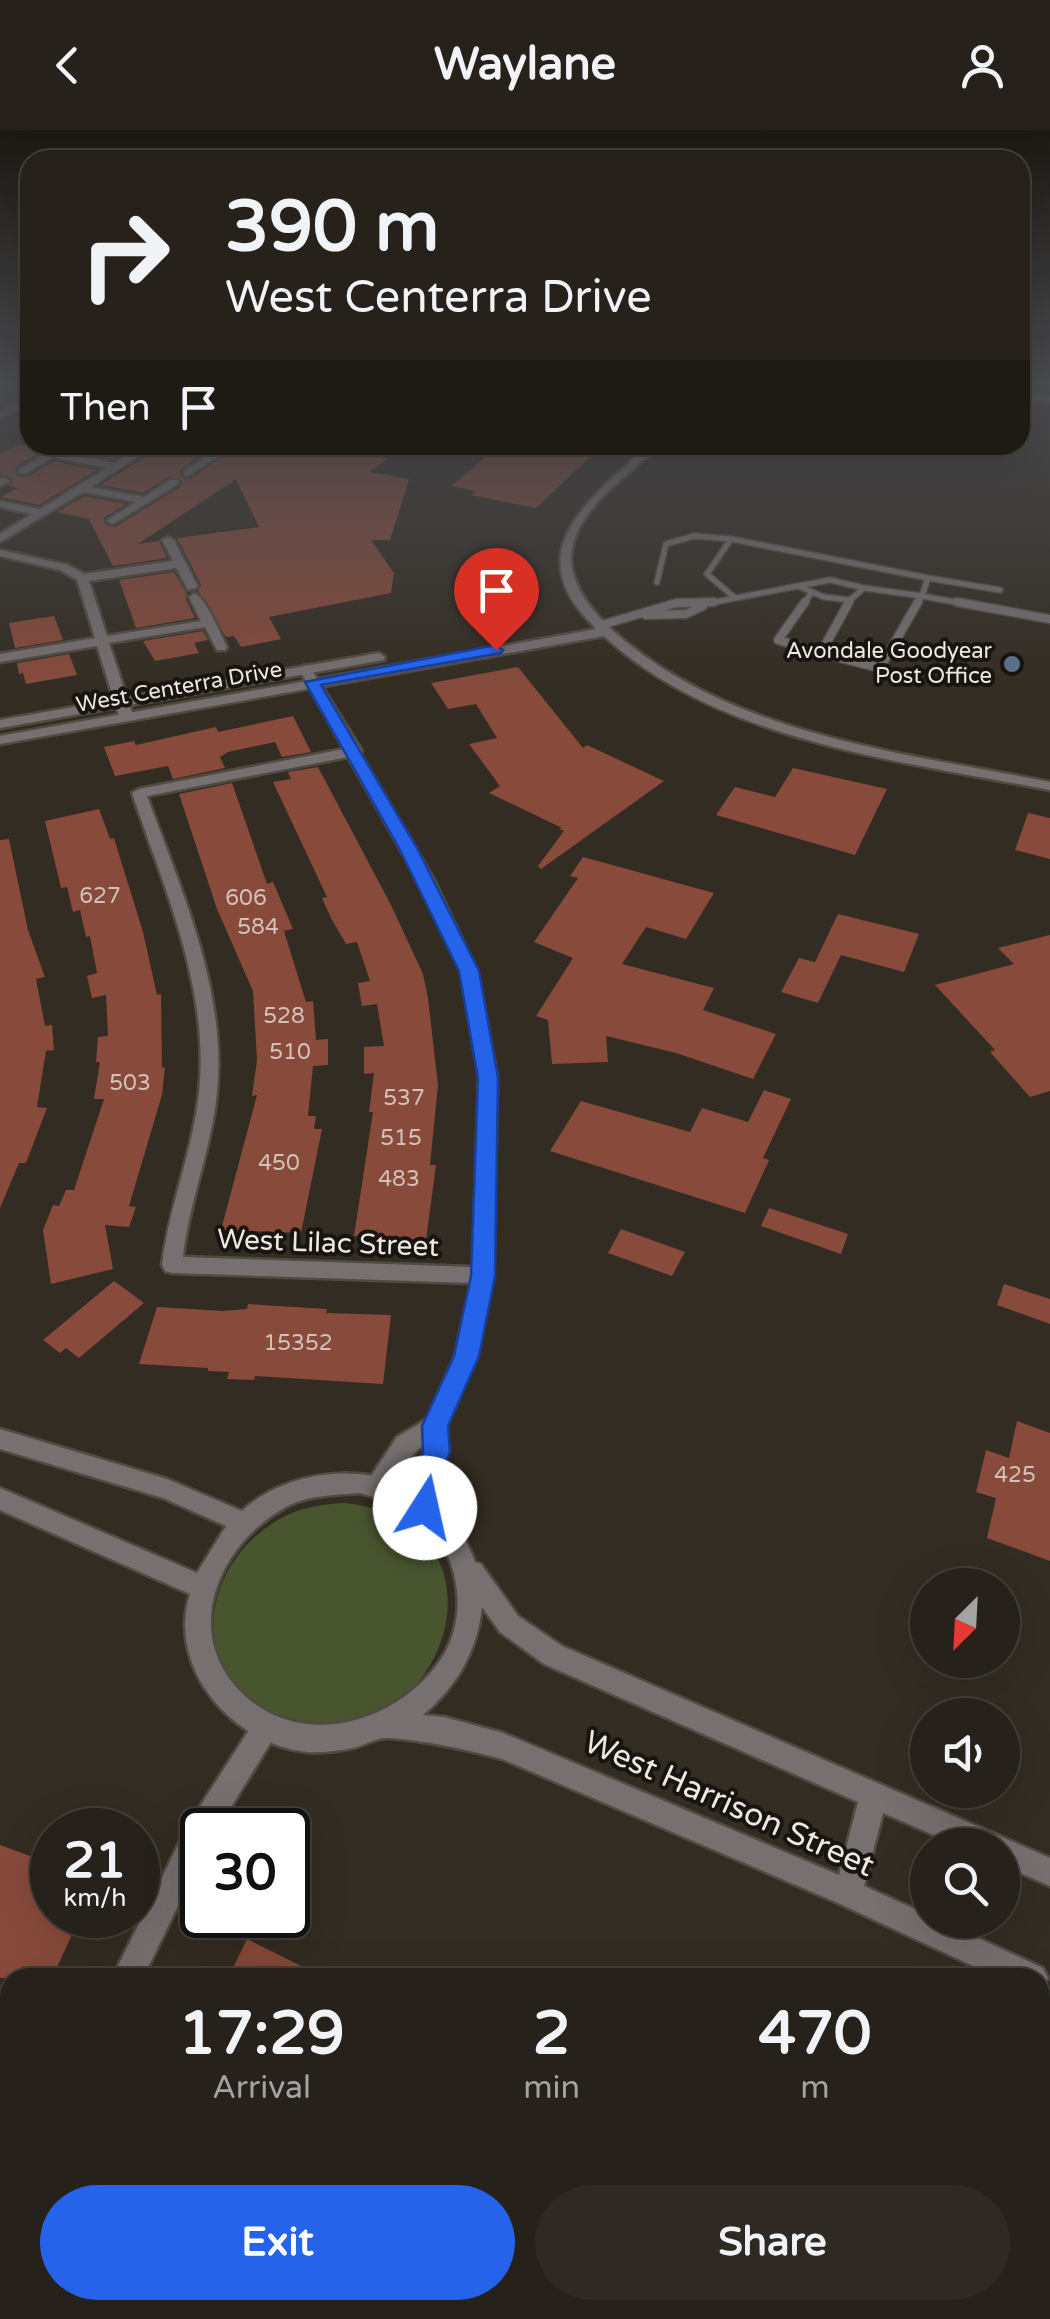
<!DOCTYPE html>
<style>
:root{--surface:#26211a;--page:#2e2923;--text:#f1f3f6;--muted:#a4a3a2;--line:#423e39;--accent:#2563eb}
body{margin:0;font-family:"Varela Round",sans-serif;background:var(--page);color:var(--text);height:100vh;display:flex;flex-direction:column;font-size:38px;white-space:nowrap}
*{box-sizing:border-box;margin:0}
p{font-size:32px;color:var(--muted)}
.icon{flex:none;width:55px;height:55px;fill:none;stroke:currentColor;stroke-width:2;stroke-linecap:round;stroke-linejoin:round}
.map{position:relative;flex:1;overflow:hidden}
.sheet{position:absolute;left:0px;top:1838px;width:1050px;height:352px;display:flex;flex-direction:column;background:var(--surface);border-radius:30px 30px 0 0;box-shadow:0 10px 40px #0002,0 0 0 2px var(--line)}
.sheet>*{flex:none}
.hud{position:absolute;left:20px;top:20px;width:1010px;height:305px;border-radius:30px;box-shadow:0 10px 40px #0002,0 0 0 2px var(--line);background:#26211a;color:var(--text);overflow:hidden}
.needle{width:65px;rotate:204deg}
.tools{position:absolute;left:910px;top:1438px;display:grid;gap:20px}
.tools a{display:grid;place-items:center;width:110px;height:110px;border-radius:50%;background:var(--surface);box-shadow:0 10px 40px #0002,0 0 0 2px var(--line);font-size:50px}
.speed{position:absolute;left:30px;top:1678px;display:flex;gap:20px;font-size:50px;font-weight:700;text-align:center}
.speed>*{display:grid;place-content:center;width:130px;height:130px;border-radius:50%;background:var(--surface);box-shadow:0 10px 40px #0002,0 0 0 2px var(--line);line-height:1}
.speed small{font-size:25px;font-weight:400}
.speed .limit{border:5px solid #111;border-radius:15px;background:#fff;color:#111}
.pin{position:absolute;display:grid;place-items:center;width:85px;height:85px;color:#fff;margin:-102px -42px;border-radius:50% 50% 50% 0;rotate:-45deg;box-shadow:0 0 10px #0007}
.pin .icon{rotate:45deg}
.me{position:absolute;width:110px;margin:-55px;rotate:10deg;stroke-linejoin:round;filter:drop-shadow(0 0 8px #0008)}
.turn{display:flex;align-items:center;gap:35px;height:210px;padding:0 40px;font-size:45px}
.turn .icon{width:130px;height:130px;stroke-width:2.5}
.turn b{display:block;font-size:70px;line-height:85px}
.then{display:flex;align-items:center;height:95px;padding:0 40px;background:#0003;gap:20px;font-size:38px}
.eta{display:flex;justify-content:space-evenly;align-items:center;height:170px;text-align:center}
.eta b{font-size:60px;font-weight:700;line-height:70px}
.primary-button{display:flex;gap:20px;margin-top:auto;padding:20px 40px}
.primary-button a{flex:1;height:115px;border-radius:60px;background:var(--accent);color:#fff;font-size:40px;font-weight:700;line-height:115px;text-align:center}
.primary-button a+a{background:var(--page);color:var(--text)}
header{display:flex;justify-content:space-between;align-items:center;height:130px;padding:0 40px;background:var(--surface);font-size:45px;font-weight:700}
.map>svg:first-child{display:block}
</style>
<header><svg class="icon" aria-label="back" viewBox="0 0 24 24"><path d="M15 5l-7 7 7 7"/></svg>Waylane<svg class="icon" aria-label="person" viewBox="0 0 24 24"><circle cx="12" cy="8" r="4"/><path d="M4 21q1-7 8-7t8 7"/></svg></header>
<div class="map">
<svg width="1050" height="2189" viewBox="0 0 1050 2189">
<rect width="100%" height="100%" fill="#332c22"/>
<path fill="#49552f" d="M 344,1373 C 513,1388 457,1612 308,1595 C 280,1592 253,1579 236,1557 C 190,1501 220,1423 278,1390 C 298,1378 320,1374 344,1373 Z"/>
<path fill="#874a3b" d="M 16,315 L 54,315 L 17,336 L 15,343 L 19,347 L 29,346 L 54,331 L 97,340 L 39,375 L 1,367 L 18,358 L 9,356 L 13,352 L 12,348 L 0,345 L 0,324 Z
M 66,315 L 137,315 L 113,329 L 68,321 Z
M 239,315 L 386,315 L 373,326 L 388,329 L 369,342 L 409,349 L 390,410 L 371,410 L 394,443 L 391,463 L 269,487 L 281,509 L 241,517 L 234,506 L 226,507 L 198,461 L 201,455 L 177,408 L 259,397 L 236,349 L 138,414 L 159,411 L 167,428 L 113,436 L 89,389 L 57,382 L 84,366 L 126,374 L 104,388 L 105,394 L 115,397 L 180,357 L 182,350 L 168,347 L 143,363 L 101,355 L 157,319 L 197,328 L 180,341 L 181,347 L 190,349 Z
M 529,315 L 603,315 L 536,378 L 471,365 L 476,361 L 451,356 L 493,321 L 518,325 Z
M 174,442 L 187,464 L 186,469 L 195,488 L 136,498 L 119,450 Z
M 54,486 L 63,510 L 15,518 L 9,493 Z
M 203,501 L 208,510 L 194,513 L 199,523 L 155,531 L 143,511 Z
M 69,524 L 77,545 L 26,554 L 23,543 L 19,544 L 17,533 Z
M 518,537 L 583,618 L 587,615 L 664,651 L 541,739 L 538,736 L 564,701 L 559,699 L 562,698 L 489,663 L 500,656 L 469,614 L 497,608 L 476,574 L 448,579 L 431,553 Z
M 293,586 L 311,622 L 282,627 L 275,612 L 228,622 L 220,627 L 225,638 L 173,649 L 168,636 L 115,646 L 104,617 L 134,611 L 136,615 L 216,597 L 218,602 Z
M 318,637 L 391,775 L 423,844 L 428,868 L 438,955 L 430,1035 L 436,1035 L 426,1110 L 354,1106 L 373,982 L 369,982 L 374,943 L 364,944 L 364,917 L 384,916 L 377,874 L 362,876 L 358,853 L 370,851 L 357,812 L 346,814 L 331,788 L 322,768 L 327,767 L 273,652 L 291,649 L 288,642 Z
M 793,638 L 887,659 L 855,725 L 716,685 L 735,657 L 775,667 Z
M 232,653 L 267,754 L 273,752 L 293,799 L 284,801 L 306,872 L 313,871 L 316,910 L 328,909 L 328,935 L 313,936 L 308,986 L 316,986 L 314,999 L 322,999 L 301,1103 L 221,1100 L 257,965 L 252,966 L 257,930 L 253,861 L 217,779 L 179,664 Z
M 99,679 L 110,709 L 114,708 L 143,802 L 157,865 L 161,864 L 162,938 L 165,937 L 162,965 L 129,1076 L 136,1077 L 129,1097 L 105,1095 L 113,1139 L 51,1154 L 43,1100 L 53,1075 L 59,1076 L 66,1060 L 74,1060 L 104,969 L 94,969 L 100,932 L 96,932 L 98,907 L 108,906 L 106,865 L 92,868 L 87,846 L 97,843 L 90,806 L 86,807 L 80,780 L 73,782 L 67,757 L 61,758 L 45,691 Z
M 1028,683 L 1050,688 L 1050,729 L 1015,720 Z
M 9,709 L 28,800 L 45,847 L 36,849 L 45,896 L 52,895 L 54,920 L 46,921 L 37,977 L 47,978 L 26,1033 L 19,1033 L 0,1078 L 0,710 Z
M 583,727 L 714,763 L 686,809 L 646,797 L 622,834 L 714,858 L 703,880 L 776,904 L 753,949 L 676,923 L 606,906 L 608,932 L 552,934 L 548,890 L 536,886 L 573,828 L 534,812 L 578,748 L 570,746 Z
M 838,784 L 919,804 L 904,842 L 841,825 L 818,873 L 781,862 L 799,828 L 815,832 Z
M 1050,805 L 1050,961 L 1030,967 L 990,922 L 995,920 L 935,855 L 1014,834 L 998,818 Z
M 764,960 L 791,969 L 763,1028 L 769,1030 L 745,1083 L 550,1021 L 581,971 L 690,1002 L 702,978 L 748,992 Z
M 769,1078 L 848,1104 L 841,1124 L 761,1096 Z
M 621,1099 L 685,1122 L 672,1146 L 608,1123 Z
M 114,1151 L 144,1173 L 79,1228 L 66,1218 L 60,1223 L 43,1210 Z
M 1004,1154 L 1050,1169 L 1050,1194 L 997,1175 Z
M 248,1174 L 327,1179 L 326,1183 L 391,1185 L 383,1254 L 255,1246 L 254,1250 L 227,1249 L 229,1242 L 208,1241 L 208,1238 L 139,1234 L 157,1177 L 223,1181 L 247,1179 Z
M 1017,1291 L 1050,1303 L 1050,1431 L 987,1408 L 996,1368 L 976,1362 L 986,1320 L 1009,1328 Z
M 0,1715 L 52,1734 L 52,1785 L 81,1785 L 52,1848 L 0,1848 Z
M 247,1809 L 325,1848 L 228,1848 Z"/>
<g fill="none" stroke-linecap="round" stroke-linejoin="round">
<defs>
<path id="service-far1" d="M 731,409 L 928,448 L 922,466 L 864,458
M 928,448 L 1000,460
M 830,450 L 864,458 L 850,470 L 824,467 L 798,456 Z
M 657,452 L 666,414 L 694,406 L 731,409 L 707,444 L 735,468
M 670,475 L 710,473 L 798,456
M 803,475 L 812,462
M 847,475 L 850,470
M 917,475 L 922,466 L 971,475"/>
<path id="service" d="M 805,472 L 778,510 L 821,523
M 849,472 L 821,523 L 880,538 L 918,472
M 957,472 L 1050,489
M 646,485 L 686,484 L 703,476
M 598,496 L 676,473 L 714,472"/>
<path id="minor" d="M 30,266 L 30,273 L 0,288 L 0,281 Z
M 144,315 L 156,315 L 91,357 L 144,367 L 170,350 L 178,350 L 178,354 L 113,394 L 107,391 L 109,389 L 136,372 L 83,362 L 0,412 L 0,404 L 32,384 L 0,377 L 0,371 L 40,379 L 107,338 L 53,327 L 27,343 L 19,343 L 19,339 L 60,316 L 65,319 L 61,323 L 114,333 Z
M 158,315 L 213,322 L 223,315 L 235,315 L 188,346 L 184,345 L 184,341 L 206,326 Z
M 0,349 L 5,348 L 10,351 L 0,356 Z
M 168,407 L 174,410 L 198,457 L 188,460 L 176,438 L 89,451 L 107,506 L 201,491 L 189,467 L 195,463 C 210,475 218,500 227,517 L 225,520 L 217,520 L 205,497 L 109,513 L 133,586 L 126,590 L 119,586 L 97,516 L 0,532 L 0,524 L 95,508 L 77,450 L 60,440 L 0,426 L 0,420 L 68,435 L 84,444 L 173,431 L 162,410 Z
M 305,535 L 311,539 L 362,621 L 360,623 L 434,750 L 477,841 L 497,947 L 493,1145 L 477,1226 L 446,1296 L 448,1322 L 440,1343 L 433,1386 L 425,1389 L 417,1386 C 407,1360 425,1338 425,1314 C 404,1327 398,1358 376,1367 L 368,1364 L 364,1357 L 397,1307 L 427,1289 L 455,1226 L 471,1153 L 172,1143 L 165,1141 L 162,1135 C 169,1076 193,1021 199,962 C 210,859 164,758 132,663 L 139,659 L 344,619 L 299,539 ZM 348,627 L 418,750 L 461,841 L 479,947 L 473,1137 L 183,1127 C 189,1071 212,1018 217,962 C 227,860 181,760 147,666 Z
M 265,1585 L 274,1589 L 278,1598 L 274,1607 L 217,1700 L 202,1700 L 202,1726 L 143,1848 L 112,1848 L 188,1695 L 256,1589 Z
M 0,1942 L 10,1946 L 10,1977 L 0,1973 Z
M 387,2180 L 433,2180 L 437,2189 L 391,2189 Z"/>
<path id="tertiary" d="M 648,315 L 659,315 C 631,345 587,370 574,411 C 563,445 587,476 610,498 C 727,605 900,622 1050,652 L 1050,660 C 902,631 718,612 604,506 L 0,614 L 0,606 L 597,499 C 514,422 590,370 648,315 Z
M 379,523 L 385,527 L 384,530 L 0,598 L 0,590 Z
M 0,1299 L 167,1349 L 242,1381 C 294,1333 390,1330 443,1379 C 458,1393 467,1412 475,1432 L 481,1434 L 518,1486 L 562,1516 L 1050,1728 L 1050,1756 L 1002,1735 L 1002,1715 L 957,1715 L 883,1683 L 864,1756 L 928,1785 L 928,1790 L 939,1790 L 1043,1838 L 1048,1848 L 1043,1858 L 1040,1860 L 1040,1848 L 999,1848 L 838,1773 L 502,1629 C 464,1619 429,1611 389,1608 C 377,1607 365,1615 353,1618 C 338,1621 322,1623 307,1622 C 234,1615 166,1539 190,1464 L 0,1380 L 0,1358 L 197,1443 L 226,1396 L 163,1368 L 0,1319 ZM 360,1363 C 380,1369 399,1373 416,1386 C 459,1417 471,1485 441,1529 C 399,1592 304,1621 244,1565 C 180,1505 217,1415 286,1377 C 307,1365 336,1365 360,1363 ZM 482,1477 L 500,1502 L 544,1534 L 858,1672 L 839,1745 L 503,1603 L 444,1587 L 423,1585 C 457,1556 477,1522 482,1477 Z"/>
<path id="secondary" d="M 1020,262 L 1050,266 L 1050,272 L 1020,268 Z"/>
</defs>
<use href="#service-far1" stroke="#514a41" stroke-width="8"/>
<use href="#service" stroke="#514a41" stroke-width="11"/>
<use href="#minor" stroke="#514a41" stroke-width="5"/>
<use href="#tertiary" stroke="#514a41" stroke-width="5"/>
<use href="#secondary" stroke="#514a41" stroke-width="5"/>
<use href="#service-far1" stroke="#777071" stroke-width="5"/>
<use href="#service" stroke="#777071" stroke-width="8"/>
<use href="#minor" fill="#777071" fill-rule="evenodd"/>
<use href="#tertiary" fill="#777071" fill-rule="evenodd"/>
<use href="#secondary" fill="#a09597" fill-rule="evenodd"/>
</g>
<linearGradient id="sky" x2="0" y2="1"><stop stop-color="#1c1813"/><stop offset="0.45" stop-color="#4a4b4f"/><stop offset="1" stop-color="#4a4b4f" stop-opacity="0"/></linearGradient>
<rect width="1050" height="563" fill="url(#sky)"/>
<path fill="#2563eb" stroke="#184099" stroke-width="2.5" d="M 496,515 L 503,520 L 501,523 L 321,555 L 417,718 L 479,841 L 498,948 L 495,1146 L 479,1226 L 448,1296 L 450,1322 L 441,1343 L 434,1387 L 425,1391 L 416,1387 L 412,1378 L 415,1343 L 423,1322 L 422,1296 L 454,1226 L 471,1146 L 478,948 L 459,841 L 399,718 L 305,552 Z"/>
<circle fill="#5c6f8a" stroke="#181510" stroke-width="4" cx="1012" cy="534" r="10"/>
<g text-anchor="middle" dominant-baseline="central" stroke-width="8" stroke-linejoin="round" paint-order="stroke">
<g font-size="22" fill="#ede8e2" stroke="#181510" text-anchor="end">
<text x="992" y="521">Avondale Goodyear<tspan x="992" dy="25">Post Office</tspan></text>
</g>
<g font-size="22" fill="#ede8e2" stroke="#181510">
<text transform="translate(179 557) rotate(-10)">West Centerra Drive</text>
</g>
<g font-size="22" fill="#d4c0b8">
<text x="100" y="766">627</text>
<text x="246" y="768">606</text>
<text x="258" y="797">584</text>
<text x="284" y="886">528</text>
<text x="290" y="922">510</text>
<text x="130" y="953">503</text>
<text x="404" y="968">537</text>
<text x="401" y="1008">515</text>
<text x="279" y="1033">450</text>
<text x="399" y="1049">483</text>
<text x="298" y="1213">15352</text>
<text x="1015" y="1345">425</text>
</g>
<g font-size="28" fill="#ede8e2" stroke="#181510">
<text transform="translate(328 1113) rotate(2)">West Lilac Street</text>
</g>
<g font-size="32" fill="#ede8e2" stroke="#181510">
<text transform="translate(729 1674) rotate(24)">West Harrison Street</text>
</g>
</g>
</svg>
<div class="tools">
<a><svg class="needle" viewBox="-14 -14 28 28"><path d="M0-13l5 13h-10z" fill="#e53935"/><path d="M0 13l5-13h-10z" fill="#a4a3a2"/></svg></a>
<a><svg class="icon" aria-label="sound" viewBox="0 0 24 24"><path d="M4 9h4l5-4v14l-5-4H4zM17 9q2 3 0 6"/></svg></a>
<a><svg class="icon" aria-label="search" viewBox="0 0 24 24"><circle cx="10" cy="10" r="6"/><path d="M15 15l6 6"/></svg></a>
</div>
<div class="speed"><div>21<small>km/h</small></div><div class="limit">30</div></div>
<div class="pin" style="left:496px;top:520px;background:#d93025"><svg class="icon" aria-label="arrive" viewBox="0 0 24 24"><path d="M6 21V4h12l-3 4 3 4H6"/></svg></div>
<svg class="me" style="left:425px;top:1378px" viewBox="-20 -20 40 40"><circle r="19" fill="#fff"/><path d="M0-13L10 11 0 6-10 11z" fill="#2563eb"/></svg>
<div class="hud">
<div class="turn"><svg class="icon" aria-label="right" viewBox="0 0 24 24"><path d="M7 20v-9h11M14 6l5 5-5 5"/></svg><div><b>390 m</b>West Centerra Drive</div></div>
<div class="then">Then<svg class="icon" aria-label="arrive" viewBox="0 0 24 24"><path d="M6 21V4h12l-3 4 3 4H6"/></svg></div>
</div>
<section class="sheet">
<div class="eta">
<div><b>17:29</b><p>Arrival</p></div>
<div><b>2</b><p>min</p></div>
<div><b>470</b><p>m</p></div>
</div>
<div class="primary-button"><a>Exit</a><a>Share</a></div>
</section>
</div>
